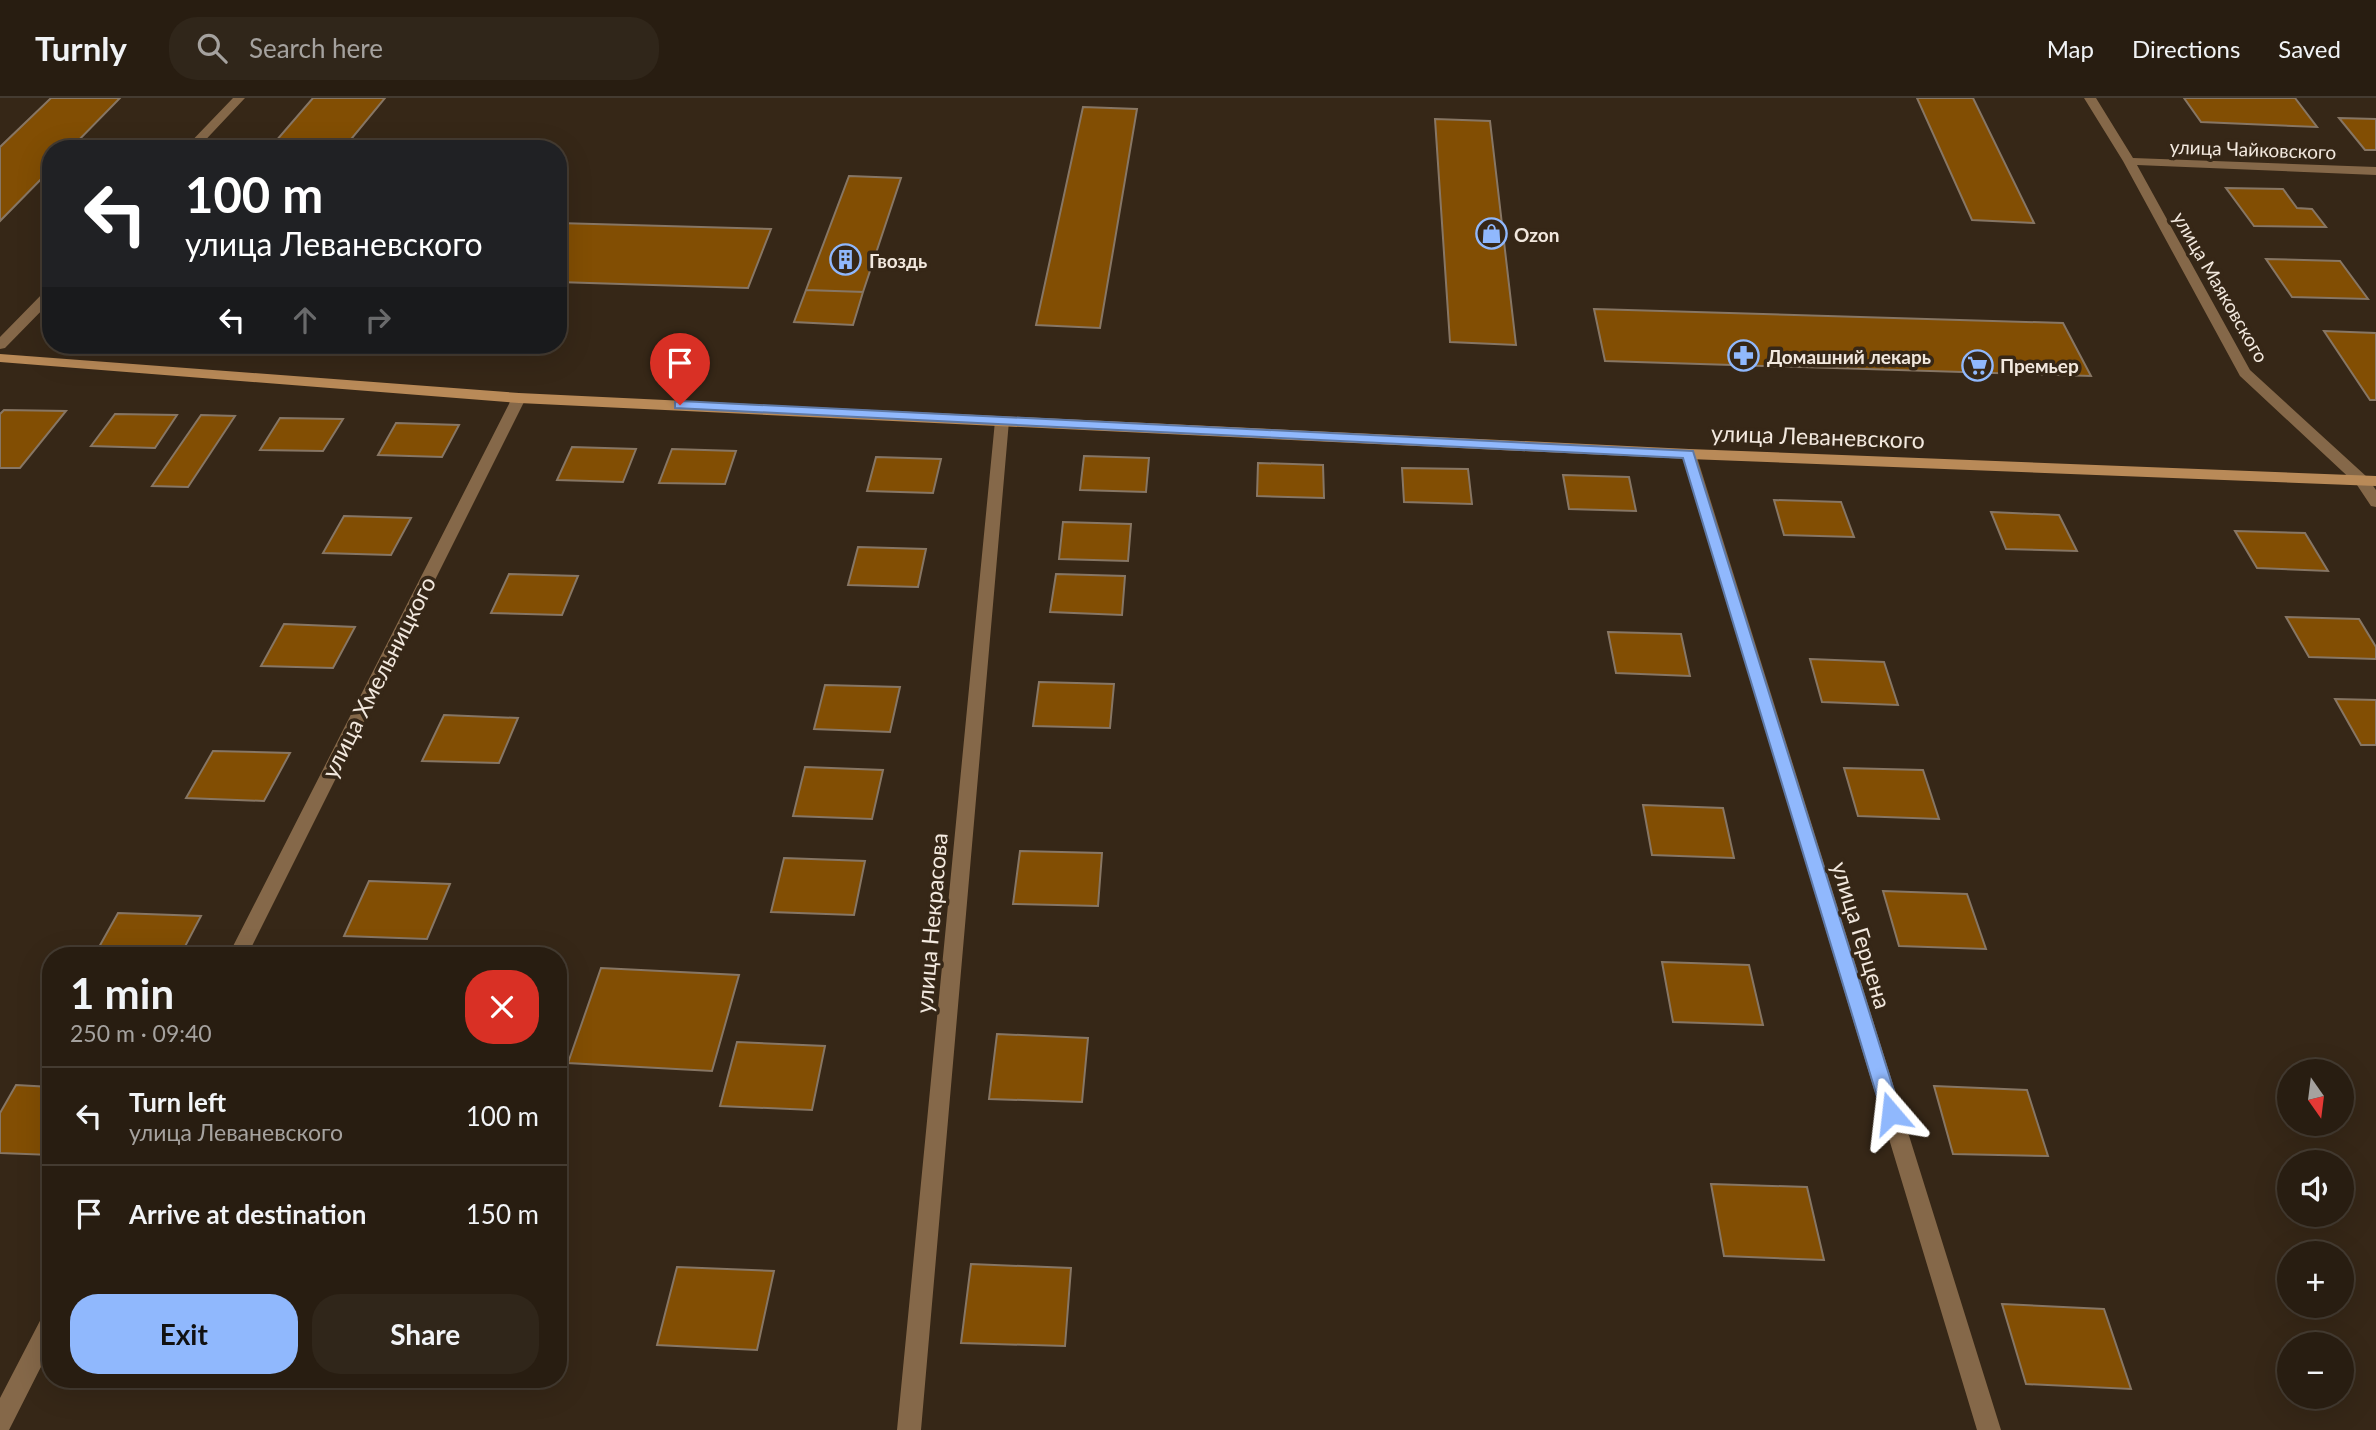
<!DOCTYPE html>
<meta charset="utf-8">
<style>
:root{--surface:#281d11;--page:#30261a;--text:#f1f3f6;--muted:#a5a29f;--line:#443b31;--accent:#90b8fd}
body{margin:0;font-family:Lato,sans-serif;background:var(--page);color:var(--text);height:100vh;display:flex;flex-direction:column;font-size:26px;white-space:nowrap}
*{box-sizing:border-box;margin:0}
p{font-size:23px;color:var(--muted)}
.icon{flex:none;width:38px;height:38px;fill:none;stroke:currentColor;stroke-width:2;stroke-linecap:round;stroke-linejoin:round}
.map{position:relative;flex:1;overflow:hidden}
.side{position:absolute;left:42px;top:849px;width:525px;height:441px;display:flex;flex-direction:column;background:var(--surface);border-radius:28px;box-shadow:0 7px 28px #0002,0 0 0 2px var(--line)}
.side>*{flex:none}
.top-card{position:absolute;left:42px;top:42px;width:525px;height:214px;border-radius:28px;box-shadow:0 7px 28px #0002,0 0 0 2px var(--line);background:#202124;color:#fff;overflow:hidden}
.needle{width:46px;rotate:166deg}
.tools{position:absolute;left:2277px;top:961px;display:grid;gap:14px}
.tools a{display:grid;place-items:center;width:77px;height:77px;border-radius:50%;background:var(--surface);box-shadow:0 7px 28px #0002,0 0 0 2px var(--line);font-size:35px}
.pin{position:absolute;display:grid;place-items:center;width:60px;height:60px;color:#fff;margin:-72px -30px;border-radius:50% 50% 50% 0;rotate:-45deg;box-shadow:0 0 7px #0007}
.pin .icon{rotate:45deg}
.me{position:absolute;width:77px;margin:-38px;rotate:343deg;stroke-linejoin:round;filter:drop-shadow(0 0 5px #0008)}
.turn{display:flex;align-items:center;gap:24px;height:147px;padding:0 28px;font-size:32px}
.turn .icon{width:91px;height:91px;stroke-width:2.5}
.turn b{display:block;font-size:49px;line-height:60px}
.lanes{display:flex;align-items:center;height:66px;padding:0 28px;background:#0003;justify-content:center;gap:35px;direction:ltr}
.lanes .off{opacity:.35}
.round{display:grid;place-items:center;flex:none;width:74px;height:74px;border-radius:28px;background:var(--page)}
.summary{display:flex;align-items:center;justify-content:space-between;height:119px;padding:0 28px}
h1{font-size:42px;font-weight:700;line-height:52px}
.button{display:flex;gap:14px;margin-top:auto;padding:14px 28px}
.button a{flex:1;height:80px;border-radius:28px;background:var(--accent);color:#111;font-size:28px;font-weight:700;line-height:80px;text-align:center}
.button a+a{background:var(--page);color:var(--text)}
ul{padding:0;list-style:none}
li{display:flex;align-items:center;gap:21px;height:98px;padding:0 28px;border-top:2px solid var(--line)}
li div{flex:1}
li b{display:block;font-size:26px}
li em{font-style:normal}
header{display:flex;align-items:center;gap:42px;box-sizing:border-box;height:98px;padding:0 35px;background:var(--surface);border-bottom:2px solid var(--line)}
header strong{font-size:33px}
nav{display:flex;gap:38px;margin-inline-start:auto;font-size:24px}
.search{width:490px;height:63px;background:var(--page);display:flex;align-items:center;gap:18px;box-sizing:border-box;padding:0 24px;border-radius:28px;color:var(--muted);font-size:26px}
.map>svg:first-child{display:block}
</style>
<header>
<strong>Turnly</strong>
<div class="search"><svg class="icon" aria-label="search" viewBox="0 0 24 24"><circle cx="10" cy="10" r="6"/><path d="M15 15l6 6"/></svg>Search here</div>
<nav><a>Map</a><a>Directions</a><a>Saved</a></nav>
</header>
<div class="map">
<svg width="2376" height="1332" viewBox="0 0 2376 1332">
<rect width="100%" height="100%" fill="#362717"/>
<path fill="#824e03" stroke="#877664" stroke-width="2" d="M 51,0 L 120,0 L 70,51 L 51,51 L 51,71 L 0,123 L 0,49 Z
M 313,0 L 385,0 L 343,51 L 269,51 Z
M 1917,0 L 1973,0 L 2034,125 L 1972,122 Z
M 2184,0 L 2295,0 L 2317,29 L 2201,24 Z
M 1083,9 L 1137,11 L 1100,230 L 1036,227 Z
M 2339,20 L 2376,21 L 2376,52 L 2365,52 Z
M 1435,21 L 1490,23 L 1516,247 L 1450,244 Z
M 849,78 L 901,80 L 863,194 L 806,192 Z
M 2226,90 L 2283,91 L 2297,110 L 2312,111 L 2326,129 L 2254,128 Z
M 558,125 L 771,131 L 748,190 L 558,184 Z
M 2266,161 L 2340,163 L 2368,201 L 2292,199 Z
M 806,192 L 863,194 L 853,227 L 794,224 Z
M 1594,211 L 2063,225 L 2091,278 L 1605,263 Z
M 2324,233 L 2376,235 L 2376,302 L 2370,302 Z
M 4,312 L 66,313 L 20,370 L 0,370 L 0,316 Z
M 115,316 L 177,317 L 155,350 L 91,348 Z
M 201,317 L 235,318 L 188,389 L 152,388 Z
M 280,320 L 343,321 L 323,353 L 260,352 Z
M 396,325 L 459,327 L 442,359 L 378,357 Z
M 572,349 L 636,351 L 623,384 L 557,382 Z
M 672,351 L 736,353 L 725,386 L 659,385 Z
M 1084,358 L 1149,360 L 1146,394 L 1080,392 Z
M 876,359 L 941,361 L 933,395 L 867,393 Z
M 1258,365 L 1323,367 L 1324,400 L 1257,398 Z
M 1402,370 L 1468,371 L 1472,406 L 1404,404 Z
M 1563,377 L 1629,379 L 1636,413 L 1569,411 Z
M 1774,402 L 1841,404 L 1854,439 L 1784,437 Z
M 1991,414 L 2059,417 L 2077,453 L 2006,451 Z
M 344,418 L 411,420 L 391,457 L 323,455 Z
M 1063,424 L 1131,426 L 1128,463 L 1059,461 Z
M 2235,433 L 2305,435 L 2328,473 L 2257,470 Z
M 858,449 L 926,451 L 918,489 L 848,487 Z
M 509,476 L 578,478 L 562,517 L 491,515 Z
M 1056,476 L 1125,478 L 1122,517 L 1050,514 Z
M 2286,519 L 2359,521 L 2376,549 L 2376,561 L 2309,559 Z
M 284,526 L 355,529 L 333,570 L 261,568 Z
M 1608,534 L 1681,536 L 1690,578 L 1616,575 Z
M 1810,561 L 1884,564 L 1898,607 L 1822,604 Z
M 1039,584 L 1114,586 L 1110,630 L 1033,628 Z
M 825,587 L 900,589 L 890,634 L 814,631 Z
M 2335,601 L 2376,602 L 2376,647 L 2361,647 Z
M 444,617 L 518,620 L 499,665 L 422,663 Z
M 213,653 L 290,655 L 264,703 L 186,700 Z
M 805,669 L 883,672 L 872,721 L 793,718 Z
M 1844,670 L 1923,672 L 1939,721 L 1858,718 Z
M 1643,707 L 1723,710 L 1734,760 L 1652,757 Z
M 1020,753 L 1102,755 L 1098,808 L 1013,806 Z
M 784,760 L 865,763 L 854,817 L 771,814 Z
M 369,783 L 450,786 L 427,841 L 344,838 Z
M 1883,793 L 1967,796 L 1986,851 L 1899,848 Z
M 118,815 L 201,818 L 180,858 L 94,858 Z
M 1662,864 L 1749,867 L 1763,927 L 1673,924 Z
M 601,870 L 739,877 L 712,973 L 568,965 Z
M 997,936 L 1088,940 L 1082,1004 L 989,1001 Z
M 737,944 L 825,948 L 812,1012 L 720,1008 Z
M 16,987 L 51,989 L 51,1057 L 0,1055 L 0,1015 Z
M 1934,988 L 2027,992 L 2048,1058 L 1953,1056 Z
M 1711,1086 L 1807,1089 L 1824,1162 L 1724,1158 Z
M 971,1166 L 1071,1170 L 1065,1248 L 961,1245 Z
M 677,1169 L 774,1173 L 757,1252 L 657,1247 Z
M 2002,1206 L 2104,1211 L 2131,1291 L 2026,1286 Z"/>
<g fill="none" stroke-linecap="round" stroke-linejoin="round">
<path fill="#856849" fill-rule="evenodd" d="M 233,0 L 245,0 L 197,51 L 184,51 Z
M 2084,0 L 2096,0 L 2133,60 L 2376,69 L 2376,77 L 2137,67 L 2250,272 L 2367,379 L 2376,392 L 2376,409 L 2371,408 L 2357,387 L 2240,278 L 2123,63 Z
M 51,191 L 51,203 L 5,250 L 0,251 L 0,239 L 46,192 Z
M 519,295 L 526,300 L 247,858 L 228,858 L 512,300 Z
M 1002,318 L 1009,323 L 921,1332 L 897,1332 L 995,323 Z
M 1689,351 L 1696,356 L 2001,1332 L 1977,1332 L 1682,356 Z
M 51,1214 L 51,1249 L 9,1332 L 0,1332 L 0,1300 L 43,1217 Z"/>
<path fill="#b98a58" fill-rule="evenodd" d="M 0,256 L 519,295 L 1689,351 L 2376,378 L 2376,388 L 1689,361 L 519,305 L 0,264 Z"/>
</g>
<path fill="#90b8fd" stroke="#5e78a4" stroke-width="2" d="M 680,303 L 1693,353 L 1901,1015 L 1898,1022 L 1891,1025 L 1885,1022 L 1882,1015 L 1683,360 L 675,310 L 675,304 Z"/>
<defs>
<symbol id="shop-ring" viewBox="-11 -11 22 22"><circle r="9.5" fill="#362717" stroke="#90b8fd" stroke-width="1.5"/><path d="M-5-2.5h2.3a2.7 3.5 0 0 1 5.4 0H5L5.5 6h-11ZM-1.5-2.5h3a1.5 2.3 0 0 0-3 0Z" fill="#90b8fd"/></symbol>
<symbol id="building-ring" viewBox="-11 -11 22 22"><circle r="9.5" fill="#362717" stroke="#90b8fd" stroke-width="1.5"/><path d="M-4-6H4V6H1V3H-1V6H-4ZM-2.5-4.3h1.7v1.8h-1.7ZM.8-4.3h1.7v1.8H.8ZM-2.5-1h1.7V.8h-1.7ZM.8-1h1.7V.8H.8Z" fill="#90b8fd"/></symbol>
<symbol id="pharmacy-ring" viewBox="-11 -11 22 22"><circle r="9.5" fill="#362717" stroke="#90b8fd" stroke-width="1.5"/><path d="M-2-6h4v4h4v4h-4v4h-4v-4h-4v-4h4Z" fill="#90b8fd"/></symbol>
<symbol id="supermarket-ring" viewBox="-11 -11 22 22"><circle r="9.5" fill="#362717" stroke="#90b8fd" stroke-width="1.5"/><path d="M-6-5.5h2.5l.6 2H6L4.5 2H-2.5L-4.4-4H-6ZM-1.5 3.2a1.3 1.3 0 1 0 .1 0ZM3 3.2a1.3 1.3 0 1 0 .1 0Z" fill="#90b8fd"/></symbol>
</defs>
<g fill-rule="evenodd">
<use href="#shop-ring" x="1474" y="118" width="35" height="35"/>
<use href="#building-ring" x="828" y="144" width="35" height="35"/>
<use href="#pharmacy-ring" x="1726" y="240" width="35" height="35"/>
<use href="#supermarket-ring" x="1960" y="250" width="35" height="35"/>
</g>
<g text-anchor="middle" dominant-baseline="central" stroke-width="7" stroke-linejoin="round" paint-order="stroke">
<g font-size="19" fill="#f2e8de" stroke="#362717">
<text transform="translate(2253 51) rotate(2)">улица Чайковского</text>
<text transform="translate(2221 189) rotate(60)">улица Маяковского</text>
</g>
<g font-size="19" font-weight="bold" fill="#f2e8de" stroke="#362717" text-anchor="start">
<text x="1514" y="136">Ozon</text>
<text x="869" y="162">Гвоздь</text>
<text x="1767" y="258">Домашний лекарь</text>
<text x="2000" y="267">Премьер</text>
</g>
<g font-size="23" fill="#f2e8de" stroke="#362717">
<text transform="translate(1818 338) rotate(2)">улица Леваневского</text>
<text transform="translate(378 579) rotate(-63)">улица Хмельницкого</text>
<text transform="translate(931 825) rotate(-85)">улица Некрасова</text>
<text transform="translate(1862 837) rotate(73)">улица Герцена</text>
</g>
</g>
</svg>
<div class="tools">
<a><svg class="needle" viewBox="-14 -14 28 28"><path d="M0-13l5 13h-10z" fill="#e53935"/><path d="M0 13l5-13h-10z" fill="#a5a29f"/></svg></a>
<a><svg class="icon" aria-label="sound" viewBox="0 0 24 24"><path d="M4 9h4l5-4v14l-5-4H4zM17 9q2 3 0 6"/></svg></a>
<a>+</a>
<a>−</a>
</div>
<div class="pin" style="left:680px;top:307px;background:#d93025"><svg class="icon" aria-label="arrive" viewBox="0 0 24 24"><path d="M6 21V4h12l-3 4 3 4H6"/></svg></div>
<svg class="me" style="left:1891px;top:1015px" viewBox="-20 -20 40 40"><path d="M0-17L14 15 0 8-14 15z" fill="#90b8fd" stroke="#fff" stroke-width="4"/></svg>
<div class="top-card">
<div class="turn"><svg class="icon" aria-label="left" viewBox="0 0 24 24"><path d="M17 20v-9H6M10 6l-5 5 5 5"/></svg><div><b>100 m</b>улица Леваневского</div></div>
<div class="lanes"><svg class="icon" aria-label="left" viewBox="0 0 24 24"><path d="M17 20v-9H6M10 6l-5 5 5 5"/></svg><svg class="icon off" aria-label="ahead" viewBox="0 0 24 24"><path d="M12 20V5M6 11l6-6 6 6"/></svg><svg class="icon off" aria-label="right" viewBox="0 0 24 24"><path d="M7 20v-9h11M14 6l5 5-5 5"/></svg></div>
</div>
<section class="side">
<div class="summary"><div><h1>1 min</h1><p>250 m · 09:40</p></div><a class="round" style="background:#d93025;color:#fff"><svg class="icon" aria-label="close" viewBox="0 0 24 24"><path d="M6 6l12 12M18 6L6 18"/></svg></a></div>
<ul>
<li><svg class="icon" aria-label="left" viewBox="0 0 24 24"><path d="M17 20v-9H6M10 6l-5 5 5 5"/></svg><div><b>Turn left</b><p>улица Леваневского</p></div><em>100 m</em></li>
<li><svg class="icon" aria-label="arrive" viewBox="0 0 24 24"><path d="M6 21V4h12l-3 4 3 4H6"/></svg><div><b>Arrive at destination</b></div><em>150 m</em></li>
</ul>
<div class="button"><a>Exit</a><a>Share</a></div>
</section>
</div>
